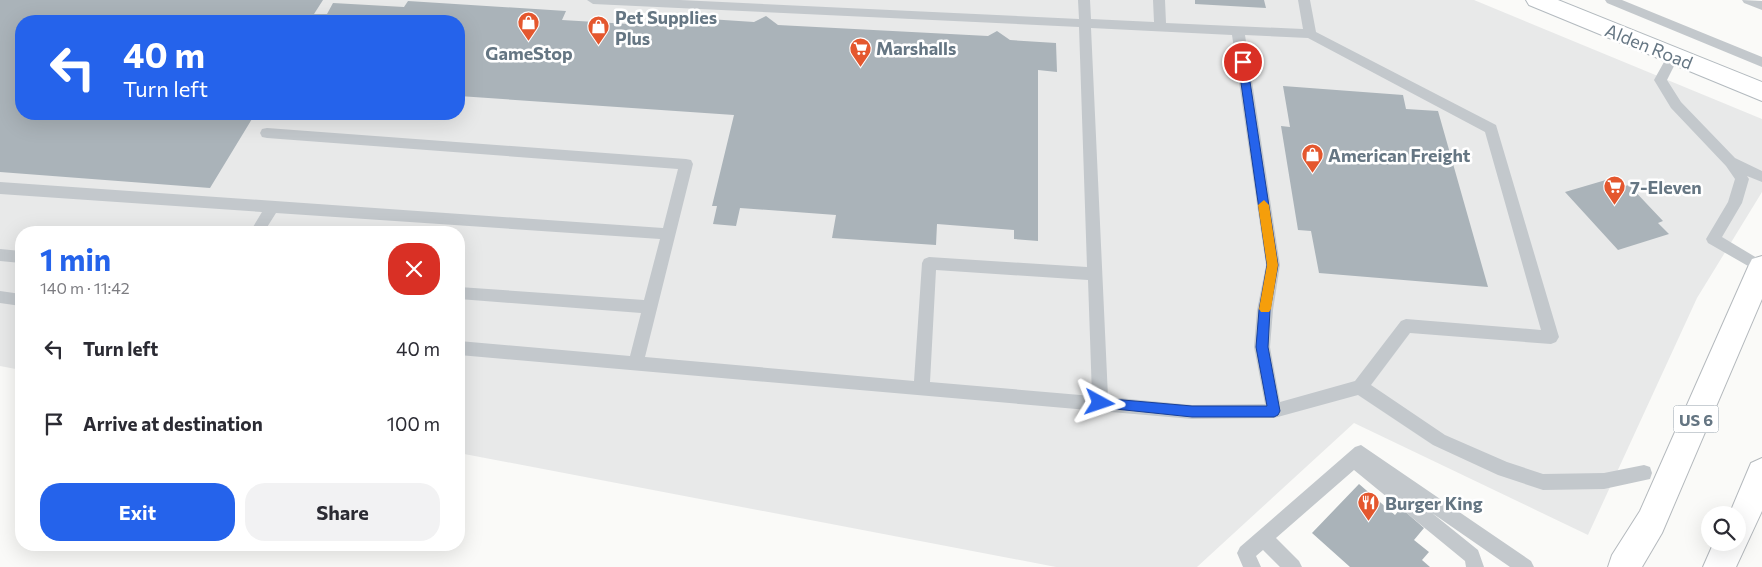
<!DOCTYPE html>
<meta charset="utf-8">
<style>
:root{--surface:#fff;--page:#f2f2f3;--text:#2b2b33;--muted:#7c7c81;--accent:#2563eb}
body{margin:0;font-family:Commissioner,sans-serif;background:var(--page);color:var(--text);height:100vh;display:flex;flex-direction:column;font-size:19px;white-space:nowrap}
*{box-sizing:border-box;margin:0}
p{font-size:16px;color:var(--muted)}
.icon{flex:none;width:28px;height:28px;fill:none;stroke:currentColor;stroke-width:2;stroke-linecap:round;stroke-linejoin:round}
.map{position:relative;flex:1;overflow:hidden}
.sheet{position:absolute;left:15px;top:226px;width:450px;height:325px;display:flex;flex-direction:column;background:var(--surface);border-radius:20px;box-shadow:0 5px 20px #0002}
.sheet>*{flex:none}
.hud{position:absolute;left:15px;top:15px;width:450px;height:105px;border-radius:20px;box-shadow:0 5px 20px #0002;background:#2563eb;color:#fff;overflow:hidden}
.tools{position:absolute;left:1701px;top:506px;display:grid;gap:10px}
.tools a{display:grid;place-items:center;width:45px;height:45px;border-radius:50%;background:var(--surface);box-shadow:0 5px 20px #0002;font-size:25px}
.pin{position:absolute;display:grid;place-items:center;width:42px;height:42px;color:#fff;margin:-21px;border:2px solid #fff;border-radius:50%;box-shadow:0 1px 5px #0007}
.me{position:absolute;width:55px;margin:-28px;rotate:95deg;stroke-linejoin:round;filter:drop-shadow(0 0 4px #0008)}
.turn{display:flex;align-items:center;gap:18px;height:105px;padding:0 25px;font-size:22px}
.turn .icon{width:65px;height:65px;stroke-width:2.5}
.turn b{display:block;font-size:35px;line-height:42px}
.round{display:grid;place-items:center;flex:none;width:52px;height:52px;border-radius:20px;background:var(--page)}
.headline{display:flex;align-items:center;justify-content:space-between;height:85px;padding:0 25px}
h1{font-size:30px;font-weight:700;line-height:38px;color:var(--accent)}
.button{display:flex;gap:10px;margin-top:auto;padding:10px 25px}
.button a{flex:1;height:58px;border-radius:20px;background:var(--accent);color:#fff;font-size:20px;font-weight:700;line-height:58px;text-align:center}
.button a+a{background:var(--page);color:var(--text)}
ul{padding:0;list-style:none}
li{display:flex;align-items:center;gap:15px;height:75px;padding:0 25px}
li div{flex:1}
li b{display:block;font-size:19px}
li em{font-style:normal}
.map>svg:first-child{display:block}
</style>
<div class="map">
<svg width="1762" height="567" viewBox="0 0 1762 567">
<rect width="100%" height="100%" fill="#fafaf8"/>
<path fill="#e8e9e9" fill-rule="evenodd" d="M 0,0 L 1474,0 L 1762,119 L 1762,192 L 1697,298 L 1588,535 L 1354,423 L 1197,567 L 1056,567 L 459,453 L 459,232 L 21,232 L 21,370 L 0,366 ZM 21,21 L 459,21 L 459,114 L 21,114 Z"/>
<path fill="#aab3b9" d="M 0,0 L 323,0 L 314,14 L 327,14 L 333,3 L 404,7 L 408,1 L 566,11 L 562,20 L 645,25 L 648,15 L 754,22 L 766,16 L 778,25 L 988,36 L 997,31 L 1010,40 L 1056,43 L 1057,72 L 1038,70 L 1038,241 L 1014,239 L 1014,230 L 937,224 L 936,245 L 832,238 L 836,215 L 740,208 L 736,226 L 713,224 L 717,206 L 712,206 L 734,115 L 459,96 L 459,21 L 21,21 L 21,114 L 255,114 L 210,188 L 0,172 Z
M 1195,0 L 1264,0 L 1266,8 L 1195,4 Z
M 1283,86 L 1403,95 L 1406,109 L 1438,111 L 1488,287 L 1319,273 L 1311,231 L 1298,230 L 1281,126 L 1290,127 Z
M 1616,177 L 1625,186 L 1629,185 L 1663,221 L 1658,223 L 1669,234 L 1618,250 L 1565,192 Z
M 1359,484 L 1395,515 L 1401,508 L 1424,528 L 1414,540 L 1429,552 L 1422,560 L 1430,567 L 1350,567 L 1312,533 Z"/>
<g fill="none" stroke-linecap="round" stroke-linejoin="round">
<defs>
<path id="secondary" d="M 1526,0 L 1558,0 L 1762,82 L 1762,101 L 1529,5 Z"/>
<path id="highway" d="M 1762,256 L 1762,299 L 1662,533 L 1642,567 L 1608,567 L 1612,555 L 1640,511 L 1748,267 L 1752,259 Z
M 1762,458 L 1762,511 L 1736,567 L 1703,567 L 1714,542 L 1738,542 L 1738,515 L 1729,515 L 1751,463 Z"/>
</defs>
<use href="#secondary" stroke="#b3babf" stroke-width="2"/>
<use href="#highway" stroke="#b4b9bd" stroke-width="2"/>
<path fill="#c3c8cc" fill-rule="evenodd" d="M 587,0 L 680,0 L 1079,19 L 1078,0 L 1090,0 L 1091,19 L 1154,22 L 1153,0 L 1165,0 L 1166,23 L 1303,29 L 1298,0 L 1310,0 L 1316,32 L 1496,125 L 1559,337 L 1556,342 L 1551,344 L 1410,333 L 1371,385 L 1445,435 L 1507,462 L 1543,474 L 1604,473 L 1644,465 L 1650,467 L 1652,473 L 1650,479 L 1604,489 L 1543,490 L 1498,475 L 1433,445 L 1358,395 L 1274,418 L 1192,419 L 459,355 L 459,341 L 630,356 L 641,313 L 459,299 L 459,287 L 644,300 L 660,239 L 276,213 L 264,232 L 250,232 L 262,212 L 0,194 L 0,182 L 663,228 L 678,169 L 267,138 L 262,137 L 260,133 L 262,129 L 267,128 L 686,159 L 691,160 L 693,164 L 645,357 L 914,381 L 922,263 L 924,259 L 929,257 L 1087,267 L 1079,27 L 593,4 ZM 1091,28 L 1232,35 L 1266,265 L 1257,310 L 1254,347 L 1265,404 L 1192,405 L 1108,397 ZM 1245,35 L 1308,38 L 1485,132 L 1541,330 L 1406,319 L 1401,321 L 1355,381 L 1280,402 L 1270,347 L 1273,310 L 1280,265 ZM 936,270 L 1088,280 L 1092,396 L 930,382 Z
M 1605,0 L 1622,0 L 1762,57 L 1762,67 L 1607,3 Z
M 1742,0 L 1762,1 L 1762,10 L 1744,3 Z
M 1673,51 L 1677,53 L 1679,56 L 1667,80 L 1681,102 L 1735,158 L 1762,171 L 1762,182 L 1747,176 L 1749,179 L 1742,203 L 1722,237 L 1762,261 L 1762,274 L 1708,243 L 1706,239 L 1728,202 L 1735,179 L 1726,166 L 1671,108 L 1654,80 L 1669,53 Z
M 0,249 L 21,251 L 21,263 L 0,261 Z
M 0,291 L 21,294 L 21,306 L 0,303 Z
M 1361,445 L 1531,561 L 1534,567 L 1510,567 L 1432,513 L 1478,550 L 1484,567 L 1466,567 L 1465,561 L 1354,470 L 1276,538 L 1299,561 L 1302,567 L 1280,567 L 1263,550 L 1256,556 L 1261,567 L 1243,567 L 1237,553 L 1240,547 L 1355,447 Z"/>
<use href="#secondary" fill="#fff" fill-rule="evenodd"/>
<use href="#highway" fill="#fff" fill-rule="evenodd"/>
</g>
<path fill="#2563eb" stroke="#184099" d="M 1243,59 L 1247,62 L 1278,265 L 1270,310 L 1268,347 L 1280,411 L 1278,415 L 1274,417 L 1192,417 L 1096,407 L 1094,403 L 1096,399 L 1100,398 L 1192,406 L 1267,406 L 1256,347 L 1259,310 L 1267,265 L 1238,62 Z"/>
<path fill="#f59e0b" d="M 1264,200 L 1269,205 L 1278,265 L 1271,309 L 1269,312 L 1261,312 L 1259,309 L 1267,265 L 1258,205 Z"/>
<defs>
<symbol id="shop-pin" viewBox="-11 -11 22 30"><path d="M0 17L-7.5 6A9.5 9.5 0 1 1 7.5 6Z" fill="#e4572e" stroke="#fff"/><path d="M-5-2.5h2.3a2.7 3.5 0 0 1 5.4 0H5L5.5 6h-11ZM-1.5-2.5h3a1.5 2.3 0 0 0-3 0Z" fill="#fff"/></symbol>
<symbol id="supermarket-pin" viewBox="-11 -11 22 30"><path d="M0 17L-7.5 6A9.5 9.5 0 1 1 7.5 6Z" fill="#e4572e" stroke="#fff"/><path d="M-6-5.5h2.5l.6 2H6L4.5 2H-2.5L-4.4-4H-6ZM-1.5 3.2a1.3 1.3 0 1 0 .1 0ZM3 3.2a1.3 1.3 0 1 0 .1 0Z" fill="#fff"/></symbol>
<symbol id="restaurant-pin" viewBox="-11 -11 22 30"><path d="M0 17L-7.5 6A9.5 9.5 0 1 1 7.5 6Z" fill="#e4572e" stroke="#fff"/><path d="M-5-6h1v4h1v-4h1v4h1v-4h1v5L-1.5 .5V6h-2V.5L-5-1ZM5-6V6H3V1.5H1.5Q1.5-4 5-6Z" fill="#fff"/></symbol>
</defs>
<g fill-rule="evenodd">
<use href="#shop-pin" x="516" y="10" width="25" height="34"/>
<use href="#shop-pin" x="586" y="14" width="25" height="34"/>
<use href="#supermarket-pin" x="848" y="36" width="25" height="34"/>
<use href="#shop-pin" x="1300" y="142" width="25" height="34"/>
<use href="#supermarket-pin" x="1602" y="174" width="25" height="34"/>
<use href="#restaurant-pin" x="1356" y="490" width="25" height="34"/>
</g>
<g text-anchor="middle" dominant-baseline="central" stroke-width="5" stroke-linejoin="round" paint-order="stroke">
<rect fill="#fff" stroke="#939fa8" stroke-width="1" x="1673.5" y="405.5" width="45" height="27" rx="4"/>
<g font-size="16" font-weight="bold" fill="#657683">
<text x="1696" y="419">US 6</text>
</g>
<g font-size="18" font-weight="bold" fill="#657683" stroke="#fff" text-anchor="start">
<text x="615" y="17">Pet Supplies<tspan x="615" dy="21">Plus</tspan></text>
<text x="876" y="48">Marshalls</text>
<text x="529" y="53" text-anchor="middle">GameStop</text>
<text x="1328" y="155">American Freight</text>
<text x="1630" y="187">7-Eleven</text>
<text x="1385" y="503">Burger King</text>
</g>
<g font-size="18" fill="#657683" stroke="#fff">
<text transform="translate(1649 46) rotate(22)">Alden Road</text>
</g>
</g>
</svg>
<div class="tools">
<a><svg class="icon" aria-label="search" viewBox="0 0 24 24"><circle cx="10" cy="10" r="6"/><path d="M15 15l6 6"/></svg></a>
</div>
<div class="pin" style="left:1243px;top:62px;background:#d93025"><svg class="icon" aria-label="arrive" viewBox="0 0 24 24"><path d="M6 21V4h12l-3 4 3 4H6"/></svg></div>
<svg class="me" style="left:1100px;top:403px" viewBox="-20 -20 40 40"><path d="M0-17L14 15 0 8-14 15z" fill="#2563eb" stroke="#fff" stroke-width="4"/></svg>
<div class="hud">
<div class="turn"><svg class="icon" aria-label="left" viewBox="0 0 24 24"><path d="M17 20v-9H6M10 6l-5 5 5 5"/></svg><div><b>40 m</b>Turn left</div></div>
</div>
<section class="sheet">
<div class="headline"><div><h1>1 min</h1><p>140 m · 11:42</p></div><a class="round" style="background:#d93025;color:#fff"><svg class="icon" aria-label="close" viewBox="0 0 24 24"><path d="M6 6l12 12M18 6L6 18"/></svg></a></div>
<ul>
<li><svg class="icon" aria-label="left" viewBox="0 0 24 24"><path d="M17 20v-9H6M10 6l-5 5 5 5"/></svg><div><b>Turn left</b></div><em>40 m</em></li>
<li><svg class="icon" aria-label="arrive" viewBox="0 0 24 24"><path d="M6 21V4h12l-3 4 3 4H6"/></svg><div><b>Arrive at destination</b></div><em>100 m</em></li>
</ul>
<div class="button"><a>Exit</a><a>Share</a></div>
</section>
</div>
